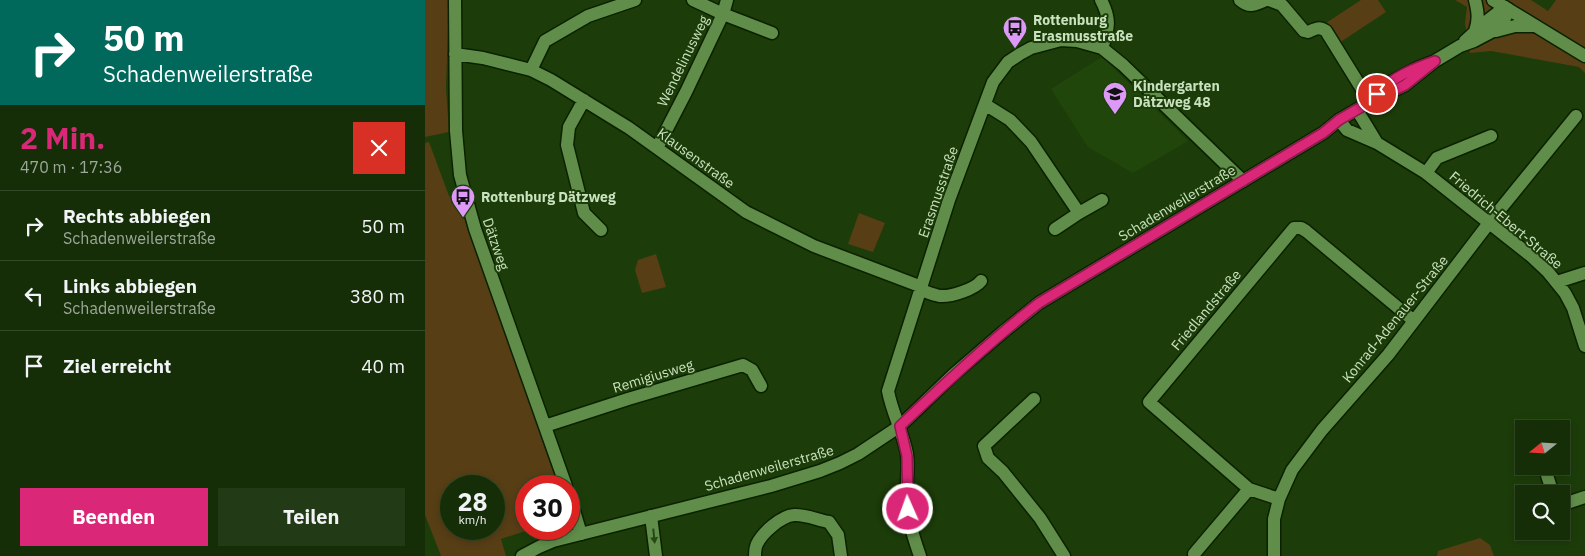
<!DOCTYPE html>
<html lang="de">
<meta charset="utf-8">
<style>
:root{--surface:#152e07;--page:#223a15;--text:#f1f3f6;--muted:#9da89b;--line:#344a28;--accent:#db2777}
body{margin:0;font-family:"IBM Plex Sans",sans-serif;background:var(--page);color:var(--text);height:100vh;display:flex;flex-direction:column;font-size:19px;white-space:nowrap}
*{box-sizing:border-box;margin:0}
p{font-size:16px;color:var(--muted)}
.icon{flex:none;width:28px;height:28px;fill:none;stroke:currentColor;stroke-width:2;stroke-linecap:round;stroke-linejoin:round}
.map{position:relative;flex:1;overflow:hidden}
.sheet{display:flex;flex-direction:column;background:var(--surface);width:425px}
.sheet>*{flex:none}
.hud{background:#00695c;color:#fff;overflow:hidden}
.needle{width:32px;rotate:252deg}
.tools{position:absolute;left:1090px;top:420px;display:grid;gap:10px}
.tools a{display:grid;place-items:center;width:55px;height:55px;border-radius:0px;background:var(--surface);box-shadow:0 2px 8px #0003,0 0 0 1px var(--line);font-size:25px}
.speed{position:absolute;left:15px;top:475px;display:flex;gap:10px;font-size:25px;font-weight:700;text-align:center}
.speed>*{display:grid;place-content:center;width:65px;height:65px;border-radius:50%;background:var(--surface);box-shadow:0 2px 8px #0003,0 0 0 1px var(--line);line-height:1}
.speed small{font-size:12px;font-weight:400}
.speed .limit{border:8px solid #d22;background:#fff;color:#111}
.pin{position:absolute;display:grid;place-items:center;width:42px;height:42px;color:#fff;margin:-21px;border:2px solid #fff;border-radius:50%;box-shadow:0 1px 5px #0007}
.me{position:absolute;width:55px;margin:-28px;rotate:358deg;stroke-linejoin:round;filter:drop-shadow(0 0 4px #0008)}
.turn{display:flex;align-items:center;gap:18px;height:105px;padding:0 20px;font-size:22px}
.turn .icon{width:65px;height:65px;stroke-width:2.5}
.turn b{display:block;font-size:35px;line-height:42px}
.round{display:grid;place-items:center;flex:none;width:52px;height:52px;border-radius:0px;background:var(--page)}
.overview{display:flex;align-items:center;justify-content:space-between;height:85px;padding:0 20px}
h1{font-size:30px;font-weight:700;line-height:38px;color:var(--accent)}
.primary-button{display:flex;gap:10px;margin-top:auto;padding:10px 20px}
.primary-button a{flex:1;height:58px;border-radius:0px;background:var(--accent);color:#fff;font-size:20px;font-weight:700;line-height:58px;text-align:center}
.primary-button a+a{background:var(--page);color:var(--text)}
ul{padding:0;list-style:none}
li{display:flex;align-items:center;gap:15px;height:70px;padding:0 20px;border-top:1px solid var(--line)}
li div{flex:1}
li b{display:block;font-size:19px}
li em{font-style:normal}
main{display:flex;flex:1;min-height:0}
.map>svg:first-child{display:block}
</style>
<main>
<section class="sheet">
<div class="hud">
<div class="turn"><svg class="icon" aria-label="right" viewBox="0 0 24 24"><path d="M7 20v-9h11M14 6l5 5-5 5"/></svg><div><b>50 m</b>Schadenweilerstraße</div></div>
</div>
<div class="overview"><div><h1>2 Min.</h1><p>470 m · 17:36</p></div><a class="round" style="background:#d93025;color:#fff"><svg class="icon" aria-label="close" viewBox="0 0 24 24"><path d="M6 6l12 12M18 6L6 18"/></svg></a></div>
<ul>
<li><svg class="icon" aria-label="right" viewBox="0 0 24 24"><path d="M7 20v-9h11M14 6l5 5-5 5"/></svg><div><b>Rechts abbiegen</b><p>Schadenweilerstraße</p></div><em>50 m</em></li>
<li><svg class="icon" aria-label="left" viewBox="0 0 24 24"><path d="M17 20v-9H6M10 6l-5 5 5 5"/></svg><div><b>Links abbiegen</b><p>Schadenweilerstraße</p></div><em>380 m</em></li>
<li><svg class="icon" aria-label="arrive" viewBox="0 0 24 24"><path d="M6 21V4h12l-3 4 3 4H6"/></svg><div><b>Ziel erreicht</b></div><em>40 m</em></li>
</ul>
<div class="primary-button"><a>Beenden</a><a>Teilen</a></div>
</section>
<div class="map">
<svg width="1160" height="556" viewBox="0 0 1160 556">
<rect width="100%" height="100%" fill="#1c3d09"/>
<path fill="#21460b" d="M 677,57 L 763,141 L 708,173 L 663,147 L 626,89 Z"/>
<path fill="#573e15" fill-rule="evenodd" d="M 0,0 L 24,0 L 21,88 L 24,132 L 0,137 Z
M 936,0 L 953,0 L 961,12 L 914,43 L 901,23 Z
M 1030,0 L 1106,0 L 1123,11 L 1131,0 L 1160,0 L 1160,73 L 1154,67 L 1066,51 L 1045,53 L 1040,23 L 1042,7 Z
M 4,142 L 24,196 L 36,205 L 133,486 L 101,486 L 101,529 L 107,529 L 76,539 L 81,556 L 16,556 L 0,515 L 0,143 ZM 26,486 L 69,486 L 69,529 L 26,529 Z
M 434,213 L 460,223 L 448,252 L 423,244 Z
M 231,254 L 241,287 L 217,293 L 210,270 L 213,260 Z
M 1055,538 L 1065,545 L 1069,556 L 1012,556 L 1013,551 Z"/>
<g fill="none" stroke-linecap="round" stroke-linejoin="round">
<defs>
<path id="minor" d="M 30,0 L 31,131 L 35,175 L 50,229 L 141,486
M 268,0 L 298,14 L 347,33
M 676,0 C 686,19 684,28 677,48
M 815,0 C 825,9 831,4 841,0
M 844,0 L 857,5 L 879,31 L 883,32 C 890,29 894,26 901,31 L 945,102
M 30,54 L 58,58 L 106,70 L 126,80 L 204,128 L 321,212 L 389,246 L 497,287
M 106,70 L 120,41 L 163,16 L 210,0
M 159,100 L 144,127 L 142,145 L 159,213 L 176,230
M 561,105 L 585,120 L 606,142 L 654,213 L 630,229
M 932,110 L 952,143
M 914,120 L 922,130 L 952,143 L 1001,173 L 1106,256 L 1123,272 L 1140,293 L 1148,308 L 1160,346
M 232,148 L 261,92 L 298,14 L 302,0
M 1001,173 L 1012,158 L 1066,136
M 654,213 L 677,200
M 1132,282 L 1160,273
M 496,290 C 502,292 509,295 515,296 C 526,297 550,289 556,281
M 609,399 L 559,446 L 563,458 L 578,472 L 615,518 L 639,556
M 120,426 L 203,399 L 318,365 L 327,370 L 336,386
M 1121,472 L 1128,494
M 144,494 L 156,534
M 854,499 L 824,489 L 724,402 L 869,228 L 876,228 L 881,231 L 989,321
M 1136,505 L 1160,497
M 226,516 L 231,556
M 769,554 L 824,489
M 330,556 C 330,552 330,548 332,544 C 337,533 356,516 369,515 C 379,514 393,520 404,522 L 413,535 L 416,556
M 495,556 C 488,536 482,517 482,496 C 481,482 484,467 482,454 C 478,432 467,413 463,391 L 524,200 L 568,82 L 583,62 L 595,54 L 606,48 L 636,40 L 652,41 L 677,48 L 698,65 L 818,181
M 849,556 L 849,519 L 854,499 L 867,470 L 897,430 L 963,355 L 1064,223 L 1151,116"/>
<path id="tertiary" d="M 1050,0 C 1053,12 1054,20 1050,31
M 1071,31 L 1090,26 L 1110,26
M 1040,41 L 1062,21 L 1080,7
M 948,98 L 960,85 L 992,68 L 1010,61 L 1035,46 L 1049,41 L 1068,31 L 1077,24 L 1081,16 L 1083,9
M 97,556 L 114,547 L 128,541 L 346,486 L 395,471 L 415,463 L 433,454 L 475,426 L 528,375 L 578,332 L 614,303 L 898,133 L 914,120 L 945,102 L 980,85 L 1010,61"/>
<path id="secondary" d="M 1068,0 L 1160,56"/>
</defs>
<use href="#minor" stroke="#0b2201" stroke-width="15"/>
<use href="#tertiary" stroke="#0b2201" stroke-width="15"/>
<use href="#secondary" stroke="#0b2201" stroke-width="15"/>
<use href="#minor" stroke="#608e4a" stroke-width="12"/>
<use href="#tertiary" stroke="#608e4a" stroke-width="12"/>
<use href="#secondary" stroke="#608e4a" stroke-width="12"/>
</g>
<defs><path id="oneway-solid" d="M-6-.8H1V-3.2L6.5 0L1 3.2V.8H-6Z" transform="scale(1.25)"/></defs>
<use fill="#264913" href="#oneway-solid" transform="translate(229 536) rotate(84)"/>
<g fill="none" stroke-linecap="round" stroke-linejoin="round">
<defs>
<path id="route" d="M 483,509 L 482,456 L 475,426 C 520,383 565,341 614,303 L 898,133 L 914,120 L 945,102 L 980,85 L 1010,61 C 990,68 967,77 952,94"/>
</defs>
<use href="#route" stroke="#8e194d" stroke-width="12"/>
<use href="#route" stroke="#db2777" stroke-width="9"/>
</g>
<defs>
<symbol id="bus-pin" viewBox="-11 -11 22 30"><path d="M0 17L-7.5 6A9.5 9.5 0 1 1 7.5 6Z" fill="#dc99f5" stroke="#1c3d09"/><path d="M-5-6H5V4H4V6H2V4H-2V6H-4V4H-5ZM-3.5-4V0h7V-4ZM-3.5 1.2v1.5H-2V1.2ZM2 1.2v1.5H3.5V1.2Z" fill="#111"/></symbol>
<symbol id="school-pin" viewBox="-11 -11 22 30"><path d="M0 17L-7.5 6A9.5 9.5 0 1 1 7.5 6Z" fill="#dc99f5" stroke="#1c3d09"/><path d="M0-5L7-2L0 1L-7-2ZM-4 1L0 2.5L4 1V4Q0 6-4 4Z" fill="#111"/></symbol>
</defs>
<g fill-rule="evenodd">
<use href="#bus-pin" x="576" y="14" width="28" height="38"/>
<use href="#school-pin" x="676" y="80" width="28" height="38"/>
<use href="#bus-pin" x="24" y="183" width="28" height="38"/>
</g>
<g text-anchor="middle" dominant-baseline="central" stroke-width="4" stroke-linejoin="round" paint-order="stroke">
<g font-size="14" font-weight="bold" fill="#c9e2bf" stroke="#1c3d09" text-anchor="start">
<text x="608" y="20">Rottenburg<tspan x="608" dy="16">Erasmusstraße</tspan></text>
<text x="708" y="86">Kindergarten<tspan x="708" dy="16">Dätzweg 48</tspan></text>
<text x="56" y="197">Rottenburg Dätzweg</text>
</g>
<g font-size="14" fill="#c9e2bf" stroke="#1c3d09">
<text transform="translate(258 61) rotate(-64)">Wendelinusweg</text>
<text transform="translate(271 158) rotate(36)">Klausenstraße</text>
<text transform="translate(513 192) rotate(-71)">Erasmusstraße</text>
<text transform="translate(752 203) rotate(-31)">Schadenweilerstraße</text>
<text transform="translate(1081 220) rotate(40)">Friedrich-Ebert-Straße</text>
<text transform="translate(71 244) rotate(71)">Dätzweg</text>
<text transform="translate(781 310) rotate(-50)">Friedlandstraße</text>
<text transform="translate(970 319) rotate(-51)">Konrad-Adenauer-Straße</text>
<text transform="translate(228 376) rotate(-17)">Remigiusweg</text>
<text transform="translate(344 468) rotate(-16)">Schadenweilerstraße</text>
</g>
</g>
</svg>
<div class="tools">
<a><svg class="needle" viewBox="-14 -14 28 28"><path d="M0-13l5 13h-10z" fill="#e53935"/><path d="M0 13l5-13h-10z" fill="#9da89b"/></svg></a>
<a><svg class="icon" aria-label="search" viewBox="0 0 24 24"><circle cx="10" cy="10" r="6"/><path d="M15 15l6 6"/></svg></a>
</div>
<div class="speed"><div>28<small>km/h</small></div><div class="limit">30</div></div>
<div class="pin" style="left:952px;top:94px;background:#d93025"><svg class="icon" aria-label="arrive" viewBox="0 0 24 24"><path d="M6 21V4h12l-3 4 3 4H6"/></svg></div>
<svg class="me" style="left:483px;top:509px" viewBox="-20 -20 40 40"><circle r="17" fill="#db2777" stroke="#fff" stroke-width="3"/><path d="M0-11L8 9 0 5-8 9z" fill="#fff"/></svg>
</div>
</main>
